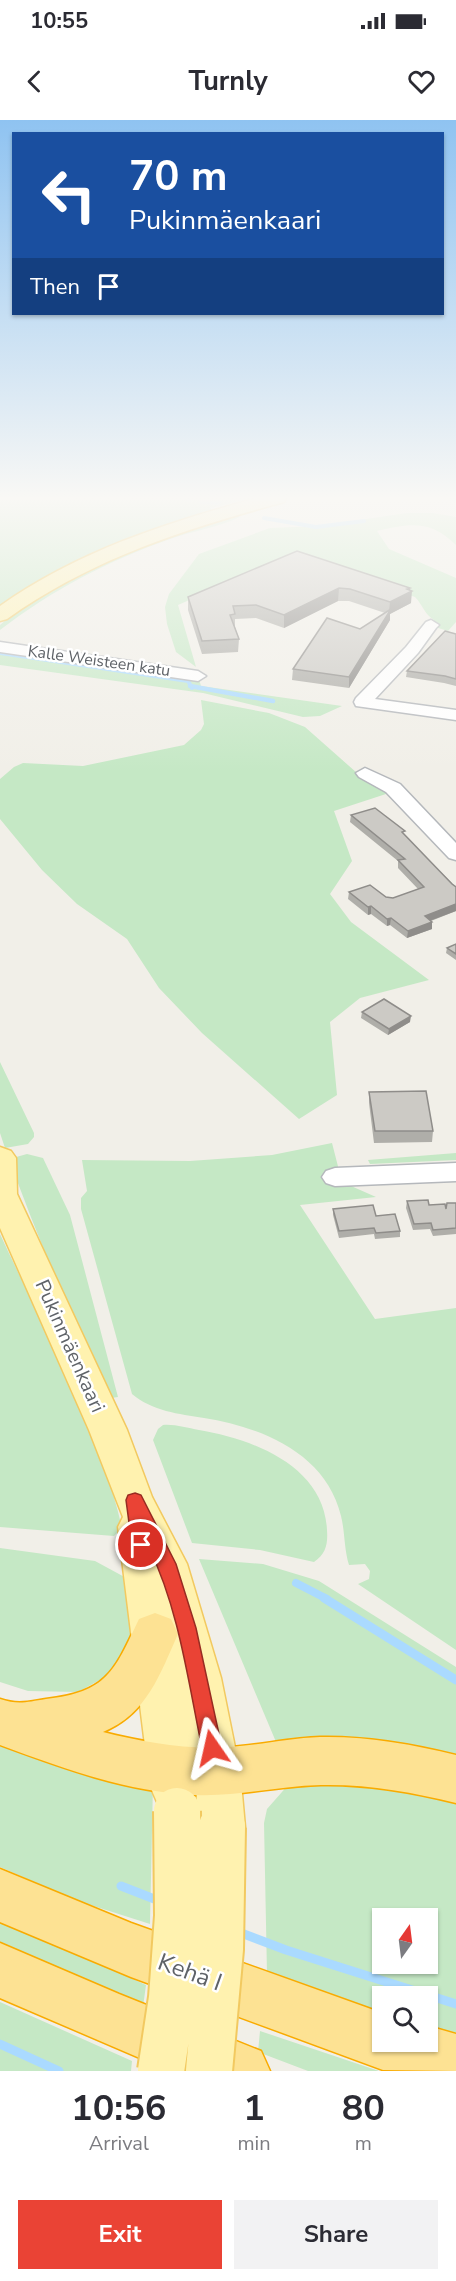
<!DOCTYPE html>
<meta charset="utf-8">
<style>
:root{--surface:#fff;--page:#f2f2f3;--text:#2b2b33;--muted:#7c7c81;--accent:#ea4335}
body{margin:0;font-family:"Nunito Sans",sans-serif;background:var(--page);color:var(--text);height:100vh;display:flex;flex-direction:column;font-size:22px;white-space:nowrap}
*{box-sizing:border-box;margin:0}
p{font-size:20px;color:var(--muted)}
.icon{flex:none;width:33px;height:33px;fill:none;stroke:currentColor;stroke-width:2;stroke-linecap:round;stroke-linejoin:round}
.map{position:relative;height:1951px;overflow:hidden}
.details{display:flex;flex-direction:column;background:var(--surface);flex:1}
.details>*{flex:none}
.hud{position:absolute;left:12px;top:12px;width:432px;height:183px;border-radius:0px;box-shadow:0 2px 4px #0004;background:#1a4fa0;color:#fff;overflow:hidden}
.needle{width:39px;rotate:14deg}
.controls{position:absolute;left:372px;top:1788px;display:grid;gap:12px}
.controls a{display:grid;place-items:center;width:66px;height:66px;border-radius:0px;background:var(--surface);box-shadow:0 2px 4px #0004;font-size:30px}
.pin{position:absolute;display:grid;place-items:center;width:51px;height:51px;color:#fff;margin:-26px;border:3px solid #fff;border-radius:50%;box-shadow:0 2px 6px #0007}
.me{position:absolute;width:66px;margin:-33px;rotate:349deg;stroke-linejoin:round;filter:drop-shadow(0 0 4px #0008)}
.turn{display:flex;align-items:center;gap:21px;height:126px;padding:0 18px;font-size:27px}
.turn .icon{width:78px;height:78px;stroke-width:2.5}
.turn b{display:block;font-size:42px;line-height:51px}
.then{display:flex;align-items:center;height:57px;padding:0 18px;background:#0003;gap:12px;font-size:22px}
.eta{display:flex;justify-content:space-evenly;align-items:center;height:102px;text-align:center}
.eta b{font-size:36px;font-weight:700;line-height:42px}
.primary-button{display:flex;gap:12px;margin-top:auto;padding:12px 18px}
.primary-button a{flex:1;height:69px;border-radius:0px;background:var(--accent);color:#fff;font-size:24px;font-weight:700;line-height:69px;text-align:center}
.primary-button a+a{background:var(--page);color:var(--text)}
.status{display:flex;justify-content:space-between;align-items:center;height:42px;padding:0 30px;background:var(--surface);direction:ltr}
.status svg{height:16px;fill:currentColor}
header{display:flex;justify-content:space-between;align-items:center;height:78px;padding:0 18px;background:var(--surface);font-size:27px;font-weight:700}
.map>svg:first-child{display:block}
</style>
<div class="status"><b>10:55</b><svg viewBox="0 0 49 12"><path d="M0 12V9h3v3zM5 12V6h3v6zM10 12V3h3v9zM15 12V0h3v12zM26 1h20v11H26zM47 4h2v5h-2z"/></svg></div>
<header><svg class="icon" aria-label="back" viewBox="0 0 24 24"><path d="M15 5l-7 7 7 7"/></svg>Turnly<svg class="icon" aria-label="heart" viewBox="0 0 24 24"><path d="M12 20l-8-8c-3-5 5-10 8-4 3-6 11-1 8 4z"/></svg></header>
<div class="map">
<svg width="456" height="1951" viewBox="0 0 456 1951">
<rect width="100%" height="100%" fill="#f1efe8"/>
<path fill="#c5e8c5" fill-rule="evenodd" d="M 252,378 L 210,388 L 214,392 C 141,417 61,438 0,487 L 0,379 Z
M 407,393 L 433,393 L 456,397 L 456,425 C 431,400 410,403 377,411 L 389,429 L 456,458 L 456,502 L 448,511 L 435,507 L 434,500 C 424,494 423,485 415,477 L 301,439 L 280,440 L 178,485 L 196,547 L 176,532 L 167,504 L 165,487 L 169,474 L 199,434 L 270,408 L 319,406 Z
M 236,395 L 240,397 C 219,407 193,411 170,419 C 108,441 52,470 0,510 L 0,505 C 65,447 154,419 236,395 Z
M 0,529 L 199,559 L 201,566 L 342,586 L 320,596 L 303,597 L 203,573 L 0,545 Z
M 201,580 L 269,593 L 305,607 L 357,653 L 389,673 L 334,691 L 352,741 L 330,774 L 351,802 L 429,860 L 360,878 L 330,902 L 337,975 L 299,999 L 202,913 L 159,868 L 127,819 L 77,784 L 42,750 L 0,699 L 0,659 L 14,647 L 23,643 L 83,646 L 184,625 L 201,610 L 204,604 Z
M 0,942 L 34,1013 L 34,1017 L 28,1024 L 5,1028 L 0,1013 Z
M 332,1023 L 342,1062 L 376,1077 L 300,1085 L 375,1199 L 456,1188 L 456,1530 L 358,1464 L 369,1459 L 370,1451 L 365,1444 L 349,1445 C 344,1429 345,1412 341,1396 C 326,1333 261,1307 204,1298 C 179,1294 152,1291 132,1274 L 81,1089 L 81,1078 L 87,1071 L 82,1040 L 190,1041 L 272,1035 Z
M 456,1033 L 456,1040 L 370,1044 L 368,1040 Z
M 27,1034 L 43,1038 L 70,1095 L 118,1277 L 111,1278 C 72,1200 39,1121 9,1039 Z
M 0,1114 C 44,1210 99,1305 122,1408 L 114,1416 L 0,1407 Z
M 163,1305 C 175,1304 187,1308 199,1310 C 253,1319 324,1346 327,1410 C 328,1424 326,1434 314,1442 L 260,1430 L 192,1423 L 153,1320 L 158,1309 Z
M 0,1428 L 95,1441 L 130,1460 L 137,1514 L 118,1550 L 78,1572 L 28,1571 L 0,1562 Z
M 199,1439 L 263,1444 L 319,1461 L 456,1547 L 456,1640 L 279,1629 Z
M 0,1616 L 153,1663 L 150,1804 L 78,1781 L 0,1747 Z
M 353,1661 L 456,1678 L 456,1917 L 428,1908 L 428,1876 L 382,1876 L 382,1894 L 267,1854 L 264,1703 L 267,1689 L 289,1664 ZM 382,1798 L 428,1798 L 428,1844 L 382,1844 Z
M 0,1799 L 146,1865 L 143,1887 L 0,1827 Z
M 0,1882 L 132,1941 L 131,1951 L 0,1951 Z
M 260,1911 L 379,1951 L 308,1951 L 258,1932 Z"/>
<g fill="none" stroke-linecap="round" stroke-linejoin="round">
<path stroke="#aadaff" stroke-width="4" d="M 184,378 L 190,380
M 450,378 L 456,380
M 201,382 L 219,383
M 264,398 L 316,407 L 364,401
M 0,533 L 188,561 L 192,568"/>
<path stroke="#aadaff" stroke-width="4.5" d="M 190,566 L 273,581"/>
<path stroke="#aadaff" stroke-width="8" d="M 296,1463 L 327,1479"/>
<path stroke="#aadaff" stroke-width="9" d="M 324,1478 L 456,1560
M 121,1766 L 162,1782
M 236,1811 L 286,1830 L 456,1884
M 0,1924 L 59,1951"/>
<defs>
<path id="minor" d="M 431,500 L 439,505 L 436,508 L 418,533 L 375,579 L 456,590 L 456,600 L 356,586 L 354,582 L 356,578 L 406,527 L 426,502 Z
M 0,522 L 198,551 L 206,556 L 198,561 L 0,532 Z
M 365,648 L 400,664 L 456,723 L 456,740 L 449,738 L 386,672 L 359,657 L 356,653 Z
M 456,1043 L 456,1061 L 335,1066 L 326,1063 L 322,1057 L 326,1051 L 335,1048 Z"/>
<path id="major" d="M 257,378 L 286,378 L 284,382 C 185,409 91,439 7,499 L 0,501 L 0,486 C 78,431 166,403 257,378 Z
M 0,1027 L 11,1031 L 16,1038 L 17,1074 L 127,1310 L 152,1377 L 187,1444 L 221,1558 L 240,1652 L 245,1707 L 238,1723 L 222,1730 L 206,1723 L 199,1707 L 196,1667 L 189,1682 L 173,1688 L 157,1682 L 150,1666 L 118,1407 L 123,1397 L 89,1310 L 0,1108 Z"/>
<path id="highway" d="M 155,1493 L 171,1499 L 178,1514 C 160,1554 147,1594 103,1612 C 143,1622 187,1630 229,1627 C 260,1625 290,1618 320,1617 C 366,1616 412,1624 456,1635 L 456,1683 C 412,1672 367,1664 321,1665 C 278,1666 237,1677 194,1675 C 127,1672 62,1648 0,1625 L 0,1579 C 18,1585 27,1582 46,1579 C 107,1572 114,1552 139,1499 Z
M 0,1749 L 131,1803 L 382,1893 L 382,1922 L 428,1922 L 428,1906 L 456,1914 L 456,1951 L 383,1950 L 131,1857 L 0,1802 Z
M 0,1823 L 119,1874 L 261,1931 L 270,1951 L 170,1951 L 0,1878 Z"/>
</defs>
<use href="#minor" stroke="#b5b8bc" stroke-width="3"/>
<use href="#major" stroke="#f2c960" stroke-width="3"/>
<use href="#highway" stroke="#f9ab00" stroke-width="3"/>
<use href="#minor" fill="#fff" fill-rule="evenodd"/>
<use href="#major" fill="#fff2af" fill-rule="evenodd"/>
<use href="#highway" fill="#fde293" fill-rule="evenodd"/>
<defs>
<path id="major-bridge" d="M 161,1951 L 172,1878 L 178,1796 L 177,1691
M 209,1951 L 220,1829 L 222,1707"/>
</defs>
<use href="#major-bridge" stroke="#f2c960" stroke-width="50" stroke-linecap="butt"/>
<use href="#major-bridge" stroke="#fff2af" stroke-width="46"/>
</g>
<path fill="#afaea9" d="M 297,431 L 410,470 L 411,483 L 390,494 L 390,500 L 349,568 L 292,560 L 293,549 L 360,509 L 385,493 L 349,481 L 338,481 L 284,508 L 256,498 L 235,499 L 235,507 L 239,519 L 238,532 L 202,534 L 188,490 L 188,477 Z
M 456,514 L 456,566 L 444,563 L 406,557 L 407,551 Z
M 351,695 L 405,716 L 456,767 L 456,791 L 431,801 L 432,802 L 432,809 L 407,818 L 390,805 L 387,806 L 371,794 L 368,795 L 348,779 L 349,772 L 393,778 L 418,769 L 398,748 L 398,741 L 350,702 Z
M 456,824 L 456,840 L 446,833 L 447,828 Z
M 362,892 L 410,902 L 388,915 L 361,898 Z
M 369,972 L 433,1011 L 432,1022 L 374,1023 L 369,983 Z
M 407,1081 L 429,1085 L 446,1089 L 456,1083 L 456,1114 L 433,1116 L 430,1109 L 413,1110 L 406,1088 Z
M 333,1089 L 376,1096 L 400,1111 L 400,1117 L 375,1119 L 374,1114 L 339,1118 L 333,1095 Z"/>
<path fill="#8f8d8a" d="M 339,468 L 338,481 L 284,508 L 284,495 Z
M 410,468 L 410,472 L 412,471 L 411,483 L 390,494 L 390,500 L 349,568 L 349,557 L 389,491 L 390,482 Z
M 456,784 L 456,791 L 424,803 L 425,796 Z
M 371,786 L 371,794 L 368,795 L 368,787 Z
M 391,798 L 390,805 L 387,806 L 387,799 Z
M 432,802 L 432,809 L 407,818 L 408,811 Z
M 411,896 L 410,902 L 388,915 L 389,909 Z"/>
<path fill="#cccac5" stroke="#8f8d8a" stroke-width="1.5" d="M 297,431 L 410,468 L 407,469 L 412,471 L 390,482 L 350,469 L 339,468 L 284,495 L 256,485 L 233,486 L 235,494 L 230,495 L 239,519 L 202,521 L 188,477 Z
M 391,489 L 349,557 L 293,549 L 327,498 L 360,509 Z
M 445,511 L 456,514 L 456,559 L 445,556 L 407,551 Z
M 375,688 L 405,711 L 402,712 L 452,764 L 456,767 L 456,784 L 425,796 L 432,802 L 408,811 L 391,798 L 387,799 L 371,786 L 368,787 L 349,772 L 370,765 L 386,777 L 393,778 L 424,767 L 398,740 L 405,739 L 351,695 Z
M 456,824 L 456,834 L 447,828 Z
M 384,879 L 411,896 L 389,909 L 362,892 Z
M 426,971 L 433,1011 L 375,1011 L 369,972 Z
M 428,1080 L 429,1085 L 445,1084 L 446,1089 L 447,1083 L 456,1083 L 456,1108 L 433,1110 L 431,1103 L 414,1104 L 407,1081 Z
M 373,1085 L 376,1096 L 395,1094 L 400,1111 L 376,1113 L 374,1108 L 339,1111 L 333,1089 Z"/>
<linearGradient id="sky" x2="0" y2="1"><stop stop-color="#8fc3f1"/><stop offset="0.58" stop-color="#f9f8f5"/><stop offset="1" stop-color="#f9f8f5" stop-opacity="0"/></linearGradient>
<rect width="456" height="652" fill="url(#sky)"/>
<path fill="#ea4335" stroke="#982c22" stroke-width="1.5" d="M 135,1373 L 141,1375 L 176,1444 L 196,1508 L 222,1628 L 219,1635 L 212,1638 L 205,1635 L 202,1628 C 188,1561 179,1489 149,1428 L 141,1433 L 135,1430 L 132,1425 L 126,1380 L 128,1375 Z"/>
<g text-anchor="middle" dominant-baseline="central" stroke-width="5" stroke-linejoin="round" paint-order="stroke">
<g font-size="16" fill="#5f6368" stroke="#fff">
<text transform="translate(99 541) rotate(8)">Kalle Weisteen katu</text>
</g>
<g font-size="20" fill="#5f6368" stroke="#fff">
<text transform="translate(70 1226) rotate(66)">Pukinmäenkaari</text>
</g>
<g font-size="24" fill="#5f6368" stroke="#fff">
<text transform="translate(190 1852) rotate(20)">Kehä I</text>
</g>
</g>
</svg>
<div class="controls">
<a><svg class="needle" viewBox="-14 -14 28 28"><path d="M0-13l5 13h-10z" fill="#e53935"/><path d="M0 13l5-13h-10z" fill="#7c7c81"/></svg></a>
<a><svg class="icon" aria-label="search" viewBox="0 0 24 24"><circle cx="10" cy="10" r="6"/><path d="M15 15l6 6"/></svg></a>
</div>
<div class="pin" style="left:141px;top:1425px;background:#d93025"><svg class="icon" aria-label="arrive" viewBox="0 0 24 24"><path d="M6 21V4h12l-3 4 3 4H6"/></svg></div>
<svg class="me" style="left:212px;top:1628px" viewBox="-20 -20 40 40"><path d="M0-17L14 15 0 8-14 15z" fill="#ea4335" stroke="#fff" stroke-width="4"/></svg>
<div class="hud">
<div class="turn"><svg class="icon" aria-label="left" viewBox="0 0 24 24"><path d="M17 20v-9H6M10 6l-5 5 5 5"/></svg><div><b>70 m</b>Pukinmäenkaari</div></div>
<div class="then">Then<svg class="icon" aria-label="arrive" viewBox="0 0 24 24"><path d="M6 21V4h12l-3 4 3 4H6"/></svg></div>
</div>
</div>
<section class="details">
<div class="eta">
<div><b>10:56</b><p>Arrival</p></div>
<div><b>1</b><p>min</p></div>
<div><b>80</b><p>m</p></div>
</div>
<div class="primary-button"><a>Exit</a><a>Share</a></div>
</section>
